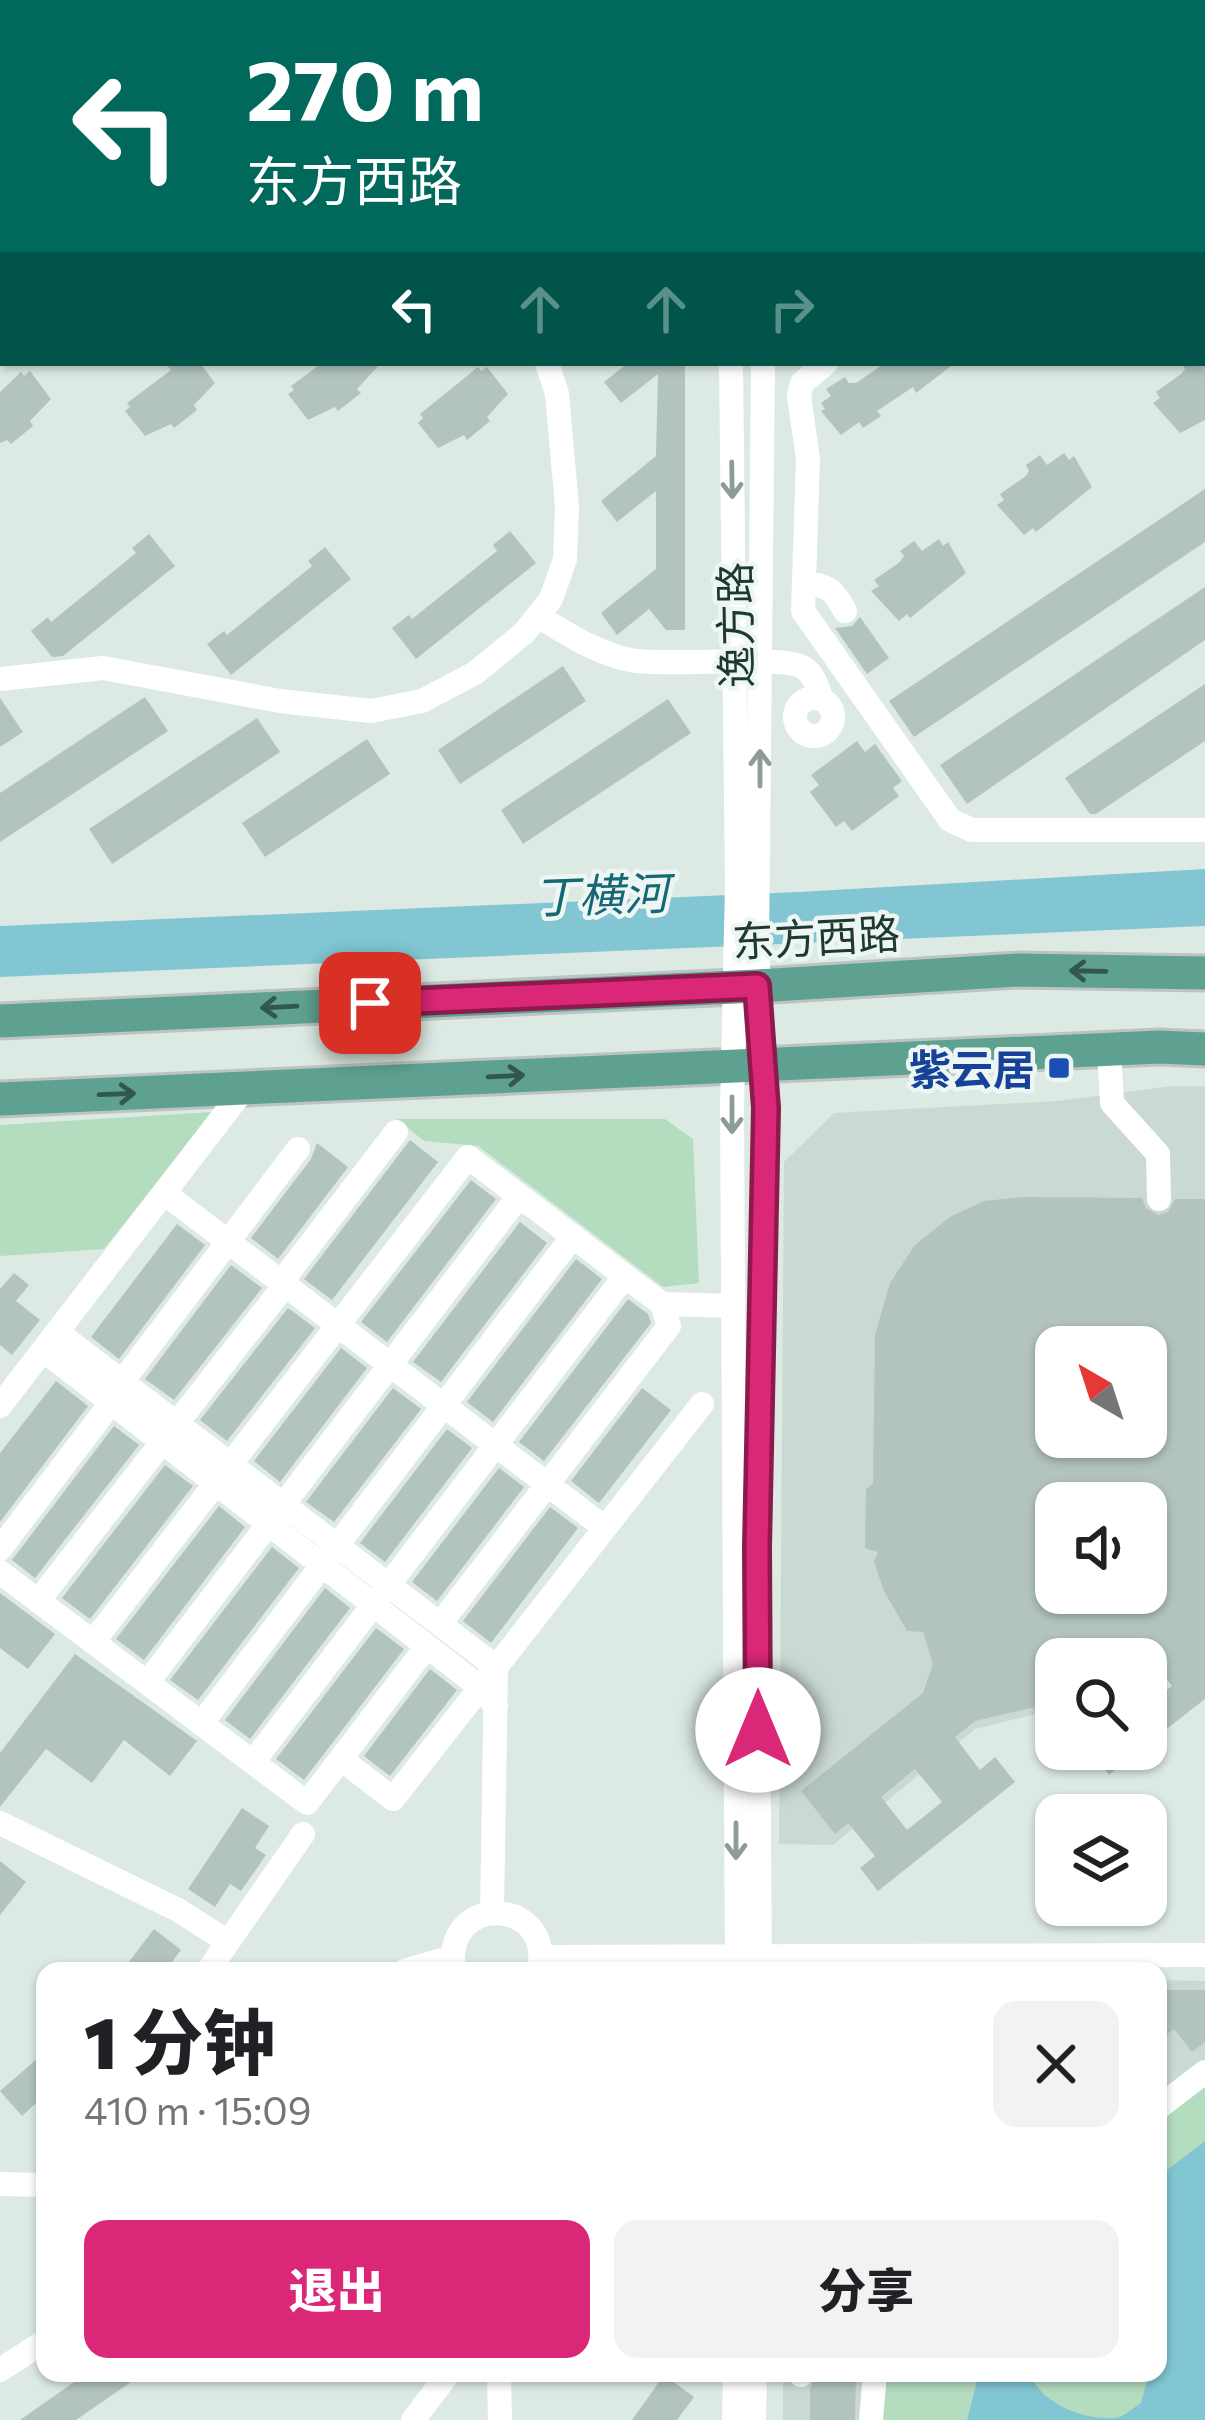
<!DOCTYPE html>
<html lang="zh">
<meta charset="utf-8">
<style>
:root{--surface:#fff;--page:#f2f2f2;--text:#202124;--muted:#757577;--accent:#db2777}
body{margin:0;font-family:Commissioner,"Noto Sans SC",sans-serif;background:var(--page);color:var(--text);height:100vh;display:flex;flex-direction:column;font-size:45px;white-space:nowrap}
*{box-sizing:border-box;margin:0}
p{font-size:39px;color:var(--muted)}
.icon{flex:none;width:66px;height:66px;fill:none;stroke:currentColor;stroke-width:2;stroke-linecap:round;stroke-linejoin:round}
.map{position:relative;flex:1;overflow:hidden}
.panel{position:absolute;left:36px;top:1962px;width:1131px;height:420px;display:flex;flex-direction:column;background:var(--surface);border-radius:24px;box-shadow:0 3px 9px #0004}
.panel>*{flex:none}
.hud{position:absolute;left:0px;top:0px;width:1206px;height:366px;box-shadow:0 3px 9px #0004;background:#00695c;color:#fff;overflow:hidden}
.needle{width:78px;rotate:321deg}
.fabs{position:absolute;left:1035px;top:1326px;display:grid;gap:24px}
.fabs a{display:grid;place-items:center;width:132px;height:132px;border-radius:24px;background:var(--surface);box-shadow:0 3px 9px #0004;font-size:60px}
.pin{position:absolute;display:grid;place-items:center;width:102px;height:102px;color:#fff;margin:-51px;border-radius:24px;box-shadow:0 6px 18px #0006}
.me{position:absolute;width:132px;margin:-66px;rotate:0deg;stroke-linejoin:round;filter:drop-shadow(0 0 9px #0008)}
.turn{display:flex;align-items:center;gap:42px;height:252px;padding:0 48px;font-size:54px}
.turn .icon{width:156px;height:156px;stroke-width:2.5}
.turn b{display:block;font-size:84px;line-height:102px}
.lanes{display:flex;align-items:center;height:114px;padding:0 48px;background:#0003;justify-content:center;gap:60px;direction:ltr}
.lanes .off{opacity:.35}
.round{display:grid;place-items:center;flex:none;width:126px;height:126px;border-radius:24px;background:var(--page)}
.head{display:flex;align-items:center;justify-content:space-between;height:204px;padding:0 48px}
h1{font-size:72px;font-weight:800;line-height:90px}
.primary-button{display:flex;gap:24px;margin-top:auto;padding:24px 48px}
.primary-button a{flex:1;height:138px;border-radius:24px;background:var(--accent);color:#fff;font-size:48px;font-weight:800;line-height:138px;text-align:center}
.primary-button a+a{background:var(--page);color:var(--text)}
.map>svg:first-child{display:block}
</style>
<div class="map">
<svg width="1205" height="2420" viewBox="0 0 1205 2420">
<rect width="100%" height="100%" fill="#ddeae4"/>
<path fill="#cbd9d3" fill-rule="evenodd" d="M 1173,1086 L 1205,1086 L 1205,1640 L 1198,1632 L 1146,1673 L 1146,1659 L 1056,1659 L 1056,1709 L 975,1729 L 833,1845 L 779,1844 L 784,1162 L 834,1113 L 1057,1101 ZM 1056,1347 L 1146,1347 L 1146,1437 L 1056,1437 ZM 1056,1503 L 1146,1503 L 1146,1593 L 1056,1593 Z
M 1158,1980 L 1205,1981 L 1205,2083 L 1158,2118 Z
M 783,2373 L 882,2373 L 878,2420 L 783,2420 Z"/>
<path fill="#b4dcbf" d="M 212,1112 L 104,1249 L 0,1256 L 0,1125 Z
M 397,1119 L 665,1119 L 693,1139 L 699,1283 L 663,1287 L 478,1146 L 424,1141 Z
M 1205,2083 L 1205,2420 L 878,2420 L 882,2373 L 1158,2373 L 1158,2118 Z"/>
<path fill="#81c6d2" d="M 1205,869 L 1205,926 L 0,977 L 0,926 L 799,892 Z
M 1205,2141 L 1205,2420 L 967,2420 L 979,2373 L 1029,2373 C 1042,2404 1082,2420 1115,2418 C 1124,2417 1133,2408 1141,2403 L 1149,2373 L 1158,2373 L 1158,2177 Z"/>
<path fill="#b2c4bd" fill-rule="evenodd" d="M 165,363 L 200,363 L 215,383 L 194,405 L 197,410 L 174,428 L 171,424 L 145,436 L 125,411 L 130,407 L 127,403 L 171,370 Z
M 322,363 L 381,363 L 357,389 L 361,393 L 338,411 L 335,407 L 308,420 L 288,394 L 294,390 L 291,386 Z
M 628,363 L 685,363 L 685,630 L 666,630 L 649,609 L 617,635 L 601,613 L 656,569 L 656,491 L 617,522 L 601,501 L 656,456 L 658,374 L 621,403 L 604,382 Z
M 885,363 L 955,363 L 916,393 L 913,387 L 877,411 L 881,416 L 863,428 L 859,422 L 841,435 L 821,411 L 825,409 L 821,403 L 831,396 L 826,389 L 845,377 L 849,383 L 856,383 Z
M 1181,363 L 1205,363 L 1205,420 L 1180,433 L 1153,403 L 1160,398 L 1156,392 L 1181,374 L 1185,369 Z
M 478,367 L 481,371 L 487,367 L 508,394 L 487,417 L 490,421 L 467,440 L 464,435 L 438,448 L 418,423 L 423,418 L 420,414 Z
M 30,371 L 51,399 L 30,421 L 33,426 L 11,444 L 7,440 L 0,443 L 0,392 L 21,372 L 24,376 Z
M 1064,453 L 1069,460 L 1074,456 L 1092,487 L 1036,532 L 1033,528 L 1024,535 L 997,505 L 1004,500 L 1000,494 L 1026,476 L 1029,471 L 1026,465 L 1040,455 L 1047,465 Z
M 1205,489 L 1205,542 L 914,737 L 889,701 Z
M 510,531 L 536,563 L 416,659 L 392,628 L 409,615 L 412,619 L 497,551 L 493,545 Z
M 149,534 L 175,566 L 63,656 L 52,657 L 31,631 L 48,617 L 51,622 L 136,553 L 132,548 Z
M 939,539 L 943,546 L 948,542 L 966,573 L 910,618 L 907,614 L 899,621 L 871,591 L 879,586 L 874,580 L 900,562 L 904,556 L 900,551 L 914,541 L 922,551 Z
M 325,547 L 351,579 L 231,675 L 207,644 L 224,631 L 227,635 L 312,566 L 308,561 Z
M 1205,587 L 1205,640 L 967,804 L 940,765 Z
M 860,617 L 889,658 L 867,674 L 835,628 L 852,626 Z
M 563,666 L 586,701 L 460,784 L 438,750 Z
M 1205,684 L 1205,741 L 1096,814 L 1090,814 L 1065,778 Z
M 145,697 L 168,731 L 0,842 L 0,793 Z
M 0,698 L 23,732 L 0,747 Z
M 668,699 L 691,733 L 523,844 L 501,810 Z
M 257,718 L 280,752 L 112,864 L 89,829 Z
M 367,739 L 390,774 L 265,857 L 242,823 Z
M 857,741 L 865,752 L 875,744 L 902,781 L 893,788 L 899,796 L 852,831 L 844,821 L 836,827 L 810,792 L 819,785 L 811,775 Z
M 410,1140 L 438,1162 L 332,1300 L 304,1279 Z
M 317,1143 L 348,1167 L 278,1259 L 251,1238 L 311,1159 Z
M 471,1180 L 496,1199 L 387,1342 L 361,1322 Z
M 1024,1197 L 1142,1198 L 1146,1208 L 1158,1215 L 1168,1212 L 1175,1199 L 1205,1199 L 1205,1699 L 1146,1745 L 1146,1706 L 1172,1686 L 1151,1659 L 1056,1659 L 1056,1702 L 975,1721 L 955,1737 L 980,1770 L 995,1757 L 1015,1782 L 878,1891 L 860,1868 L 875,1856 L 848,1823 L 835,1834 L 801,1791 L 923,1693 L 933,1664 L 923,1632 L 907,1631 L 884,1591 L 874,1562 L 878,1552 L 865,1548 L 866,1489 L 873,1484 L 875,1335 L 890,1283 L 915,1245 L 950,1217 L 984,1201 ZM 1056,1347 L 1146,1347 L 1146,1437 L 1056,1437 ZM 1056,1503 L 1146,1503 L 1146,1593 L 1056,1593 ZM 915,1769 L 942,1802 L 907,1830 L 881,1797 Z
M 520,1222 L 547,1243 L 441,1382 L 413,1362 Z
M 177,1224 L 205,1245 L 119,1359 L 91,1337 Z
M 576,1259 L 602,1279 L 493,1422 L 467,1402 Z
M 231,1265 L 262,1288 L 174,1400 L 145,1379 Z
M 14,1273 L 29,1285 L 16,1301 L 40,1320 L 12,1355 L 0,1345 L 0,1289 Z
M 628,1299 L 648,1314 L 651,1323 L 544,1461 L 519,1442 Z
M 288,1308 L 315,1328 L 227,1441 L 200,1420 Z
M 341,1348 L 367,1368 L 280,1482 L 254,1461 Z
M 56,1381 L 88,1406 L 0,1522 L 0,1453 Z
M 393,1388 L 421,1409 L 334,1522 L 306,1502 Z
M 642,1388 L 671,1410 L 599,1503 L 571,1481 Z
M 114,1426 L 139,1445 L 35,1578 L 12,1560 Z
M 447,1429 L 472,1448 L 385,1562 L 360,1543 Z
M 165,1465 L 193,1486 L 90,1619 L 62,1598 Z
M 499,1468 L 524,1487 L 437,1601 L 412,1582 Z
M 219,1506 L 245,1527 L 144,1660 L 116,1639 Z
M 550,1507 L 578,1528 L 491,1643 L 463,1621 Z
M 272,1547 L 299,1568 L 198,1700 L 170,1680 Z
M 325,1588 L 350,1608 L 250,1739 L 225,1720 Z
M 0,1593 L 55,1634 L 28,1669 L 0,1648 Z
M 376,1628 L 404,1649 L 304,1780 L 276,1759 Z
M 75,1654 L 197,1741 L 170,1776 L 124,1740 L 92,1783 L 46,1749 L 0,1807 L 0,1753 Z
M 430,1669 L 457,1690 L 390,1776 L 364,1756 Z
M 1088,1749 L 1141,1749 L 1109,1775 Z
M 242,1808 L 269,1826 L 255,1848 L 266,1855 L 241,1891 L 230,1884 L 215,1907 L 188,1889 Z
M 0,1861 L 26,1882 L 0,1915 Z
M 154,1929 L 181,1950 L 165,1971 L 122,1971 Z
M 1158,1990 L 1205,1990 L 1205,2042 L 1192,2052 L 1174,2029 L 1158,2041 Z
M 45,2052 L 45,2095 L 22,2116 L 0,2091 Z
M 87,2373 L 144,2373 L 76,2420 L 20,2420 Z
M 818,2373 L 856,2373 L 855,2420 L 810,2420 L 810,2388 Z
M 664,2375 L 694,2397 L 677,2420 L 632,2420 Z"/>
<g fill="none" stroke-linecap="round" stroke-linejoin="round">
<defs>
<path id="major" d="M 0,1021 L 757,986 L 1018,970 L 1205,973
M 0,1099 L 1159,1047 L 1205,1049"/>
</defs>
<use href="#major" stroke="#bcc4c2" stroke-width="39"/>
<path stroke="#fff" stroke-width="24" d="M 121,0 L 123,3
M 733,0 L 733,3
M 762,0 L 762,3
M 982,0 L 985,3
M 220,3 L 223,0
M 371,3 L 375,0
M 1203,28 L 1205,28
M 1203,85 L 1205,85
M 0,94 L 3,94
M 1203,105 L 1205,105
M 0,115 L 3,115
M 1203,166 L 1205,166
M 0,333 L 3,334
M 731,363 L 737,886 L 732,1108 L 737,1971
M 826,363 L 802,383 L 799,396 L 808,459 L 803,611 L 950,820 L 972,830 L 1205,830
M 804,583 C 828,585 834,590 845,611
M 538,616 C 567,634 596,653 630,660 C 667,667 784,654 804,668 C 815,675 817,688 822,699
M 0,679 L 103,668 L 280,701 L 371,711 L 422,701 L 475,673 L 524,633 L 551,599 L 565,559 L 567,507 L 557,394 L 547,363
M795 717a19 19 0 1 1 38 0a19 19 0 1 1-38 0Z
M 1109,1049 L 1112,1103 L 1158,1154 L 1159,1199
M 164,1193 L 605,1528
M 57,1332 L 496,1667 L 492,1912
M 43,1350 L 480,1687 L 496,1706
M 122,1382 L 298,1149
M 0,1406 L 244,1089
M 0,1549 L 111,1403
M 0,1572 L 307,1803 L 427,1646
M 38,1601 L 285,1285 L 289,1272 L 396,1132
M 440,1624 L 669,1326 L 662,1304
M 93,1642 L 468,1157 L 662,1304 L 733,1306
M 147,1683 L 519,1196
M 201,1724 L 573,1236
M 341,1759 L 393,1799 L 702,1404
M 253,1762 L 625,1276
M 0,1823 L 178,1910 L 228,1942
M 542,1957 L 1205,1955
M 208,1971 L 303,1834
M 404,1971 L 452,1957
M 454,1971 C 441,1892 554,1897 539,1969
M 760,1971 L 757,1547 L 766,1108 L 757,949 L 763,363
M 1158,2108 L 1205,2072
M 0,2184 L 45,2185
M 0,2370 L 45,2341
M 499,2373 L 500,2420
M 801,2375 L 801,2373
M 413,2420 L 449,2373
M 734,2420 L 735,2373
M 754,2420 L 755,2373
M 871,2420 L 875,2373"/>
<use href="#major" stroke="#5fa190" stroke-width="33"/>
</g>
<defs><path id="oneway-shaft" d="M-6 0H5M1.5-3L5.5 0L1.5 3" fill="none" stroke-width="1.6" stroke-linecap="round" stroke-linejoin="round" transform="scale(3)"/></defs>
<g stroke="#8e9c98">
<use href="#oneway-shaft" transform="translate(732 480) rotate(89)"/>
<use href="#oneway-shaft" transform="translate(760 768) rotate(-90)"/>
<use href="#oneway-shaft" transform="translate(732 1115) rotate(90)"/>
<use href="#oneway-shaft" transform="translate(736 1841) rotate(90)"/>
</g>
<g stroke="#32584e">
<use href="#oneway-shaft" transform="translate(1088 971) rotate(-179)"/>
<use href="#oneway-shaft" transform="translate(279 1007) rotate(177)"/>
<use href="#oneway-shaft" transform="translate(506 1076) rotate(-3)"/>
<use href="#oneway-shaft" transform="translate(117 1094) rotate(-2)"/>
</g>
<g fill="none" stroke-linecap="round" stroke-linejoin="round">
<defs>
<path id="route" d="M 370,1003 L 757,986 L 766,1108 L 757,1547 L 758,1730"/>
</defs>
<use href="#route" stroke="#8e194d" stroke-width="30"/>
<use href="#route" stroke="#db2777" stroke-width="21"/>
</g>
<rect fill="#1a4fb4" stroke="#edf6f2" stroke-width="4.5" x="1047" y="1056" width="24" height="24" rx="6"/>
<g text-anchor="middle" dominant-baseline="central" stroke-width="9" stroke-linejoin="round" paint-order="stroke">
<g font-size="42" fill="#1e3932" stroke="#edf6f2">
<text transform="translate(734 625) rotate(-91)">逸方路</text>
<text transform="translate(816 936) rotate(-3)">东方西路</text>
</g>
<g font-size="42" font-weight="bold" fill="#164399" stroke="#edf6f2" text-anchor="end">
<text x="1035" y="1068">紫云居</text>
</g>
<g font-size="45" font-style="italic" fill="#176876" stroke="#edf6f2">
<text transform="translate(601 893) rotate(-2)">丁横河</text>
</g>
</g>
</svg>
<div class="fabs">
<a><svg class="needle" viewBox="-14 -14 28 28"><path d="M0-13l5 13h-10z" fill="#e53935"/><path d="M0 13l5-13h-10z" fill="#757577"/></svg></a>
<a><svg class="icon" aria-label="sound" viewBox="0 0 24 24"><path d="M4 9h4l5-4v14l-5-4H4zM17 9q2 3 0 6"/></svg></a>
<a><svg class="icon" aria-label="search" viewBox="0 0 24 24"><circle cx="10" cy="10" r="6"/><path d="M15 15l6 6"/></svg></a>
<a><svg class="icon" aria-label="layers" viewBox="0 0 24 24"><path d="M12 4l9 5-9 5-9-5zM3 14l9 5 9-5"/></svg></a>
</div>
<div class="pin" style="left:370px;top:1003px;background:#d93025"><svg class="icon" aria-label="arrive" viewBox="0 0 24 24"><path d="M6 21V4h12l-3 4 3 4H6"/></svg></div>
<svg class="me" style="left:758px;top:1730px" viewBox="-20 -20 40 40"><circle r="19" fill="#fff"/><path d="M0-13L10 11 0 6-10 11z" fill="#db2777"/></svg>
<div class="hud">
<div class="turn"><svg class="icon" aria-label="left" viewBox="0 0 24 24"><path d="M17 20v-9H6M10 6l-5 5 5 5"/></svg><div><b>270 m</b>东方西路</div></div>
<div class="lanes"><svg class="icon" aria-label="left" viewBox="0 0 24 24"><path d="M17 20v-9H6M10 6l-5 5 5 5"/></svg><svg class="icon off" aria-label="ahead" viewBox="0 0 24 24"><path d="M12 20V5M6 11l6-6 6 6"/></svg><svg class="icon off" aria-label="ahead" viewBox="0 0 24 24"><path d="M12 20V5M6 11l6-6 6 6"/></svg><svg class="icon off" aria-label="right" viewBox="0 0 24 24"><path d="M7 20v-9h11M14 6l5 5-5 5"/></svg></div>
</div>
<section class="panel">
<div class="head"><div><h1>1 分钟</h1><p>410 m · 15:09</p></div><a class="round"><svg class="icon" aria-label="close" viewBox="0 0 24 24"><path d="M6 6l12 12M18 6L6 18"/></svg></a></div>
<div class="primary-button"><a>退出</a><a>分享</a></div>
</section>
</div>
